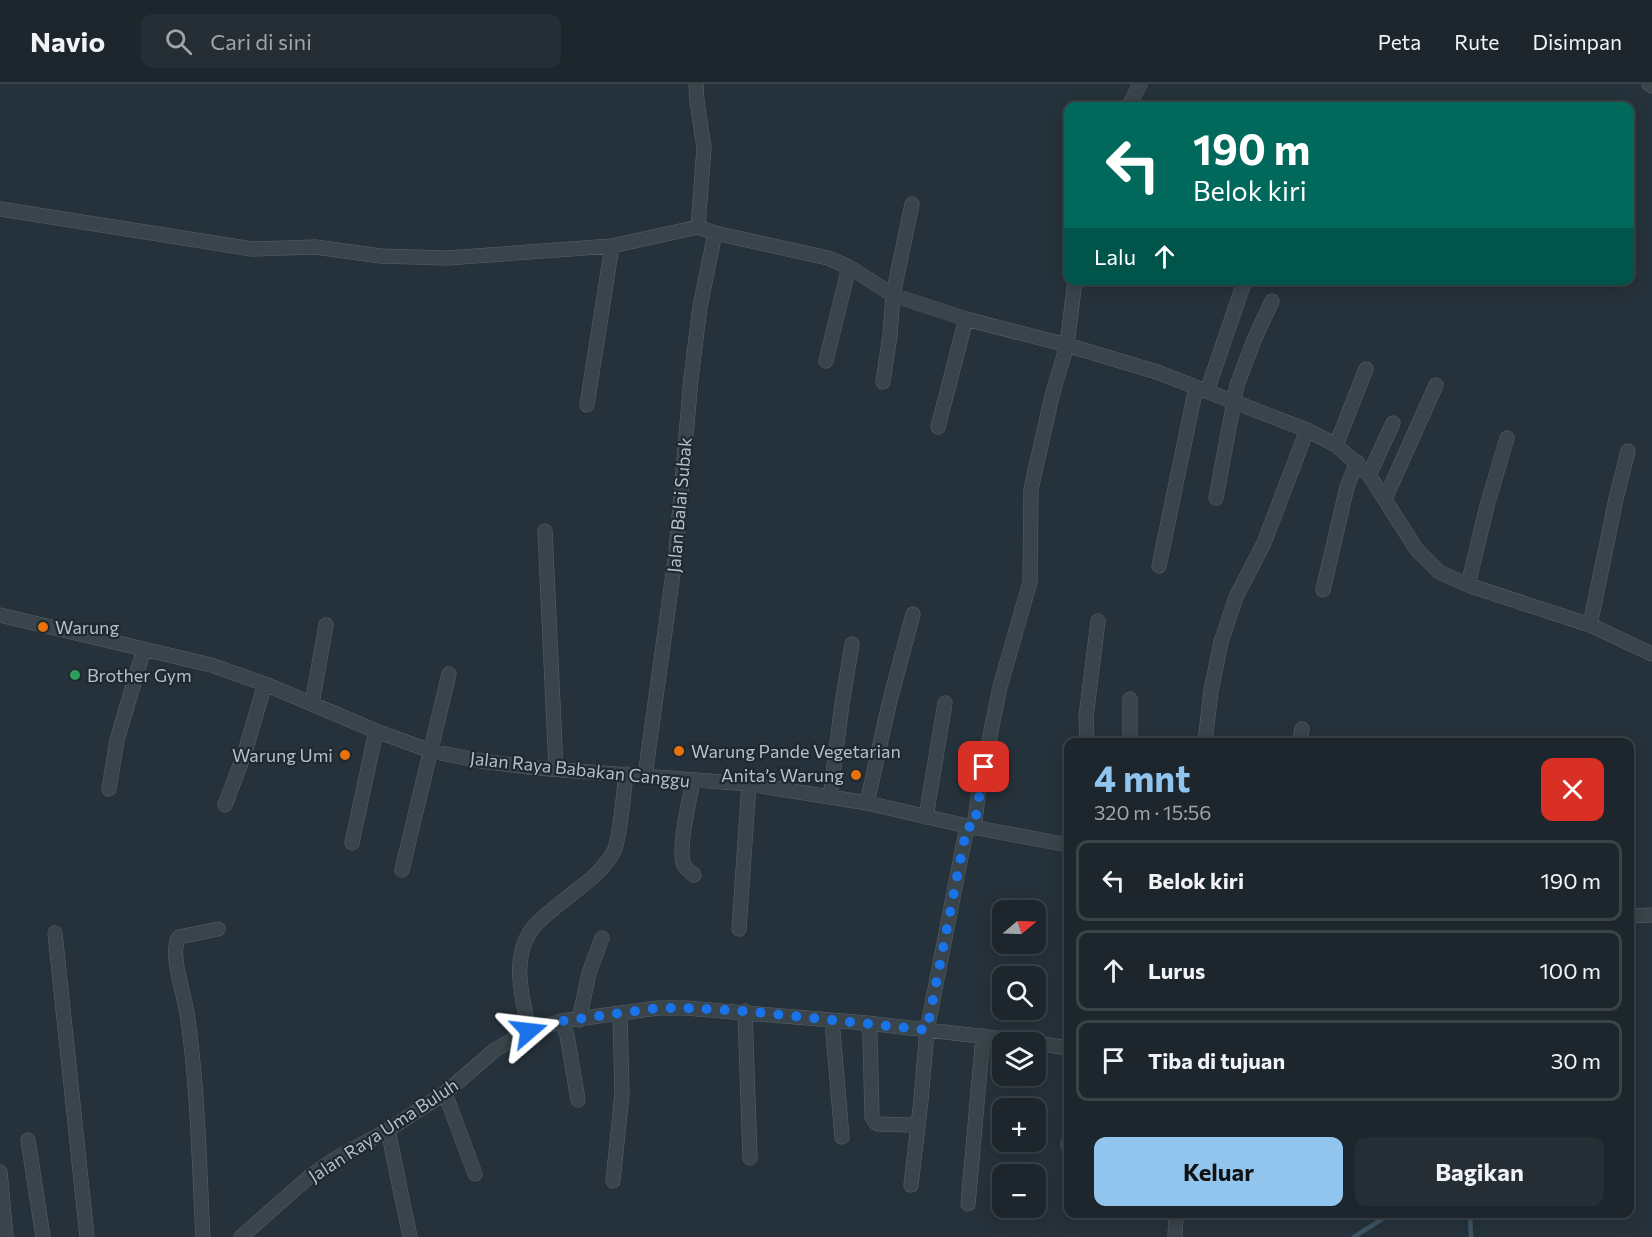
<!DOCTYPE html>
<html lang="id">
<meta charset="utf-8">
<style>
:root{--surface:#1c262c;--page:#252e34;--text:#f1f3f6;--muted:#a0a5a9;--line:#3a4348;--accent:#92c5ee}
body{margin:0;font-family:Commissioner,sans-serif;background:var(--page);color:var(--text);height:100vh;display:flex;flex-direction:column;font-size:22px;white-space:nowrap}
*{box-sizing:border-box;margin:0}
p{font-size:20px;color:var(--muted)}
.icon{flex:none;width:33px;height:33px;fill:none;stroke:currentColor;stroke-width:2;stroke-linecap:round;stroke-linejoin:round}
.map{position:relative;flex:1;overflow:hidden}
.drawer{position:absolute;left:1064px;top:654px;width:570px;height:480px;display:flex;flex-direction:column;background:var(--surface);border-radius:12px;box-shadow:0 3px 15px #0003,0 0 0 2px var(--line)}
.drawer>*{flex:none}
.top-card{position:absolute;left:1064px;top:18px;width:570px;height:183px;border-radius:12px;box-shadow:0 3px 15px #0003,0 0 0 2px var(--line);background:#00695c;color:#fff;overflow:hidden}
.needle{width:39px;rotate:71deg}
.controls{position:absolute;left:992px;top:816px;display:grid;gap:12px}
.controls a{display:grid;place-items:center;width:54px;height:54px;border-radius:12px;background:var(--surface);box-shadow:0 3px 15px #0003,0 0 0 2px var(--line);font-size:30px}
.pin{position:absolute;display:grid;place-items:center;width:51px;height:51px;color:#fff;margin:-26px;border-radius:12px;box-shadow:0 3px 9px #0006}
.me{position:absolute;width:66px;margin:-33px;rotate:73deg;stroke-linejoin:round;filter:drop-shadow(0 0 4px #0008)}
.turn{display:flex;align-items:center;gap:21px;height:126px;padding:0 30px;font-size:27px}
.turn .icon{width:78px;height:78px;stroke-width:2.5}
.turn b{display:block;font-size:42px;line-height:51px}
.then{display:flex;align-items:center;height:57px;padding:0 30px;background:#0003;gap:12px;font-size:22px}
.round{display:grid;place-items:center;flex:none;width:63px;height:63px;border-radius:12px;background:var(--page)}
.head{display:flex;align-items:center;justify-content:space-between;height:102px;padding:0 30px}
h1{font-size:36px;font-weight:700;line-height:45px;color:var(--accent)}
.button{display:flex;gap:12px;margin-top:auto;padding:12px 30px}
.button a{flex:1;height:69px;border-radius:12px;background:var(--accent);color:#111;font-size:24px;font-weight:700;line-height:69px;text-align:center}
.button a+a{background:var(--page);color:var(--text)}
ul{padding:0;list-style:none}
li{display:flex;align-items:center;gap:18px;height:81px;margin:0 12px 9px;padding:0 18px;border:3px solid var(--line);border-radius:12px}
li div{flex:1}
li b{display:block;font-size:22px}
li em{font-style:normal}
header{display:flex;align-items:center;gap:36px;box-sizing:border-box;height:84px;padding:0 30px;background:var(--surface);border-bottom:2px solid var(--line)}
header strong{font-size:28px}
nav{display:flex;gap:33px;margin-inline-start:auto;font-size:21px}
.search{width:420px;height:54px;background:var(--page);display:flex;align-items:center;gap:15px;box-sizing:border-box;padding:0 21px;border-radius:12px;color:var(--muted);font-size:22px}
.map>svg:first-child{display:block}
</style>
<header>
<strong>Navio</strong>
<div class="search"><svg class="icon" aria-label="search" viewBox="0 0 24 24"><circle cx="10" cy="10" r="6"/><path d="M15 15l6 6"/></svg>Cari di sini</div>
<nav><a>Peta</a><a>Rute</a><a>Disimpan</a></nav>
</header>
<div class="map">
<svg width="1652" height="1153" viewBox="0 0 1652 1153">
<rect width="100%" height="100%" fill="#26323b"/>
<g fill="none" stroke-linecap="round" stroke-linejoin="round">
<path stroke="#3d5362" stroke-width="4.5" d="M 1470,1130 L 1471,1153
M 1354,1153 L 1390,1130"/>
<defs>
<path id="minor" d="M 696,0 L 697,17 L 704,64 L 698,143
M 1649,0 L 1652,2
M 1129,22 L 1140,0
M 0,125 L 252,165 L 315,163 L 381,172 L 447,174 L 612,162 L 698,143 L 715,149 L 828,174 L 849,183 L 893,211 L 966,235 L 1067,261 L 1157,288 L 1307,346 L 1336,361 L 1369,391 L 1417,466 L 1439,488 L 1468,501 L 1590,541 L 1652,570
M 826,277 L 849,183
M 883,298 L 890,251 L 893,211 L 912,120
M 1207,307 L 1245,196
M 587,321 L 612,162
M 938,343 L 966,235
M 1336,361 L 1366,285
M 1369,391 L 1393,339
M 1216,414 L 1237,301 L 1254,256 L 1272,217
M 1385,415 L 1436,301
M 545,447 L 556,685
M 1159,482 L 1196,303
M 1468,501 L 1487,422 L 1507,354
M 1323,506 L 1347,403 L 1357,378
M 0,531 L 211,581 L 265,600 L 376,647 L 431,667 L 481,677 L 536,684 L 749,700 L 867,719 L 967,742 L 1068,761
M 1590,541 L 1616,415 L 1628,367
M 312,620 L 326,541
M 1087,658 L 1086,633 L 1098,537
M 1130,658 L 1130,615
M 1205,658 L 1211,607 L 1221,558 L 1236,513 L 1264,459 L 1307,346
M 1300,658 L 1302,645
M 645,692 L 676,468 L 691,294 L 700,223 L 715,149
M 693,696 C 690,716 677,764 684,781 C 686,785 690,788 694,791
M 109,705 L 117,656 L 144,565
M 830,713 L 842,620 L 852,560
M 867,719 L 889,620 L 913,530
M 225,721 L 244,671 L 265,600
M 926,733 L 945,619
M 974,744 L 979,706 L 1000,603 L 1030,498 L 1031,405 L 1052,312 L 1067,261 L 1075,196
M 352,759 L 376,647
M 402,786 L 449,590
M 1629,832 L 1652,831
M 739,845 L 749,700
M 55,849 L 87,1153
M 745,927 L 750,1074
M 579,936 L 589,889 L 602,854
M 562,937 L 567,951 L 578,1016
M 832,937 L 842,1053
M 867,939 L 870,951 L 872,1033 L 875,1038 L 878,1040 L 910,1041
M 529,947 C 523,915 510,875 532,845 C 543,831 560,820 573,809 C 589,797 605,784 614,767 C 620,756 624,705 626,690
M 1035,959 L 1068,964
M 445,1009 L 475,1090
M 388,1046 L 410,1153
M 28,1056 L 43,1153
M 1068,1062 L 1068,1059
M 0,1088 L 6,1153
M 613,1097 L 622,1010 L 620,929
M 911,1101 L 921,1016 L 927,946 L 967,742
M 968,1120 L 983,952
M 203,1153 C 199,1078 198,1003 187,929 C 184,910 169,868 179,853 L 218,845
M 241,1153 L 309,1093 L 333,1076 L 388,1046 L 445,1009 L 496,965 L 529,947 L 562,937 L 658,924 L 686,924 L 867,939 L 1031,958
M 1175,1153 L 1176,1130"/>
</defs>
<use href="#minor" stroke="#576269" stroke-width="15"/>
<use href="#minor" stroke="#39444b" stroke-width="14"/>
</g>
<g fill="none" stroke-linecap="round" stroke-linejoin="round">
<path stroke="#1a73e8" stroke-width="10" stroke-dasharray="0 18" d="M 529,947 L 562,937 L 658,924 L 686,924 L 745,927 L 927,946 L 967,742 L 974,744 L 984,683"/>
</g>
<g fill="#e8710a" stroke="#1e2930" stroke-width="2">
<circle cx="43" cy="543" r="6"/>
<circle cx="679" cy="667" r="6"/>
<circle cx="345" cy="671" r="6"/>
<circle cx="856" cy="691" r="6"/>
</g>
<circle fill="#2e9e5b" stroke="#1e2930" stroke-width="2" cx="75" cy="591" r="6"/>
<g text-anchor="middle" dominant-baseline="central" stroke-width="4.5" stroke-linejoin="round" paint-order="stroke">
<g font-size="18" fill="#b5bfc7" stroke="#1e2930">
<text transform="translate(679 421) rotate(-85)">Jalan Balai Subak</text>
<text transform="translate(580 685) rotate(6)">Jalan Raya Babakan Canggu</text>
<text transform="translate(383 1046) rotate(-33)">Jalan Raya Uma Buluh</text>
</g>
<g font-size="18" fill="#b5bfc7" stroke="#1e2930" text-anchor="start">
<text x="55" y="543">Warung</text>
<text x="87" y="591">Brother Gym</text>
<text x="691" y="667">Warung Pande Vegetarian</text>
<text x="333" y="671" text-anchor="end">Warung Umi</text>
<text x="844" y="691" text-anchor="end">Anita’s Warung</text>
</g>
</g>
</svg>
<div class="controls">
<a><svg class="needle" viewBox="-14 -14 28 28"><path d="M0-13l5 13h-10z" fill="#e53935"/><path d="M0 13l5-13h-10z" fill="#a0a5a9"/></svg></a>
<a><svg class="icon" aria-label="search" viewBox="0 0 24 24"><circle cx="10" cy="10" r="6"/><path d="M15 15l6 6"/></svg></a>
<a><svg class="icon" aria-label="layers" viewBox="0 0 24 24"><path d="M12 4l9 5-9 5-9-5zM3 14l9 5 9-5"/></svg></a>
<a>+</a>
<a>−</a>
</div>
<div class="pin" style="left:984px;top:683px;background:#d93025"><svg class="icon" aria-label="arrive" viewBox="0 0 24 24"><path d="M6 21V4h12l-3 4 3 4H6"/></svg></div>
<svg class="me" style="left:529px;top:947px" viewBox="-20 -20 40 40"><path d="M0-17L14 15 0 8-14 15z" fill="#1a73e8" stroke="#fff" stroke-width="4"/></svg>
<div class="top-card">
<div class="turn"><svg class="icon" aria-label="left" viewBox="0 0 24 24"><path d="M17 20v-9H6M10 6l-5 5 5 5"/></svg><div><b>190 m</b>Belok kiri</div></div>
<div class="then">Lalu<svg class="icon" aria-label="ahead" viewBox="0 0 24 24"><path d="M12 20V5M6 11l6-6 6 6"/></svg></div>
</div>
<section class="drawer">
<div class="head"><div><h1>4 mnt</h1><p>320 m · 15:56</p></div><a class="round" style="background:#d93025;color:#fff"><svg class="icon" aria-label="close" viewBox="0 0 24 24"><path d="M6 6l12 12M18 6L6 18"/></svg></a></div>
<ul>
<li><svg class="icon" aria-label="left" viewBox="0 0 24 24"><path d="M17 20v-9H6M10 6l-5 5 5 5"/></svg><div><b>Belok kiri</b></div><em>190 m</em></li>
<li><svg class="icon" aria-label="ahead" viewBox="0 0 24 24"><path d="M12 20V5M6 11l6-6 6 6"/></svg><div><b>Lurus</b></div><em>100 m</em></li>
<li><svg class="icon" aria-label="arrive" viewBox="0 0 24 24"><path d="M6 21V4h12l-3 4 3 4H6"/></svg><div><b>Tiba di tujuan</b></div><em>30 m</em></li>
</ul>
<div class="button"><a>Keluar</a><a>Bagikan</a></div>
</section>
</div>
